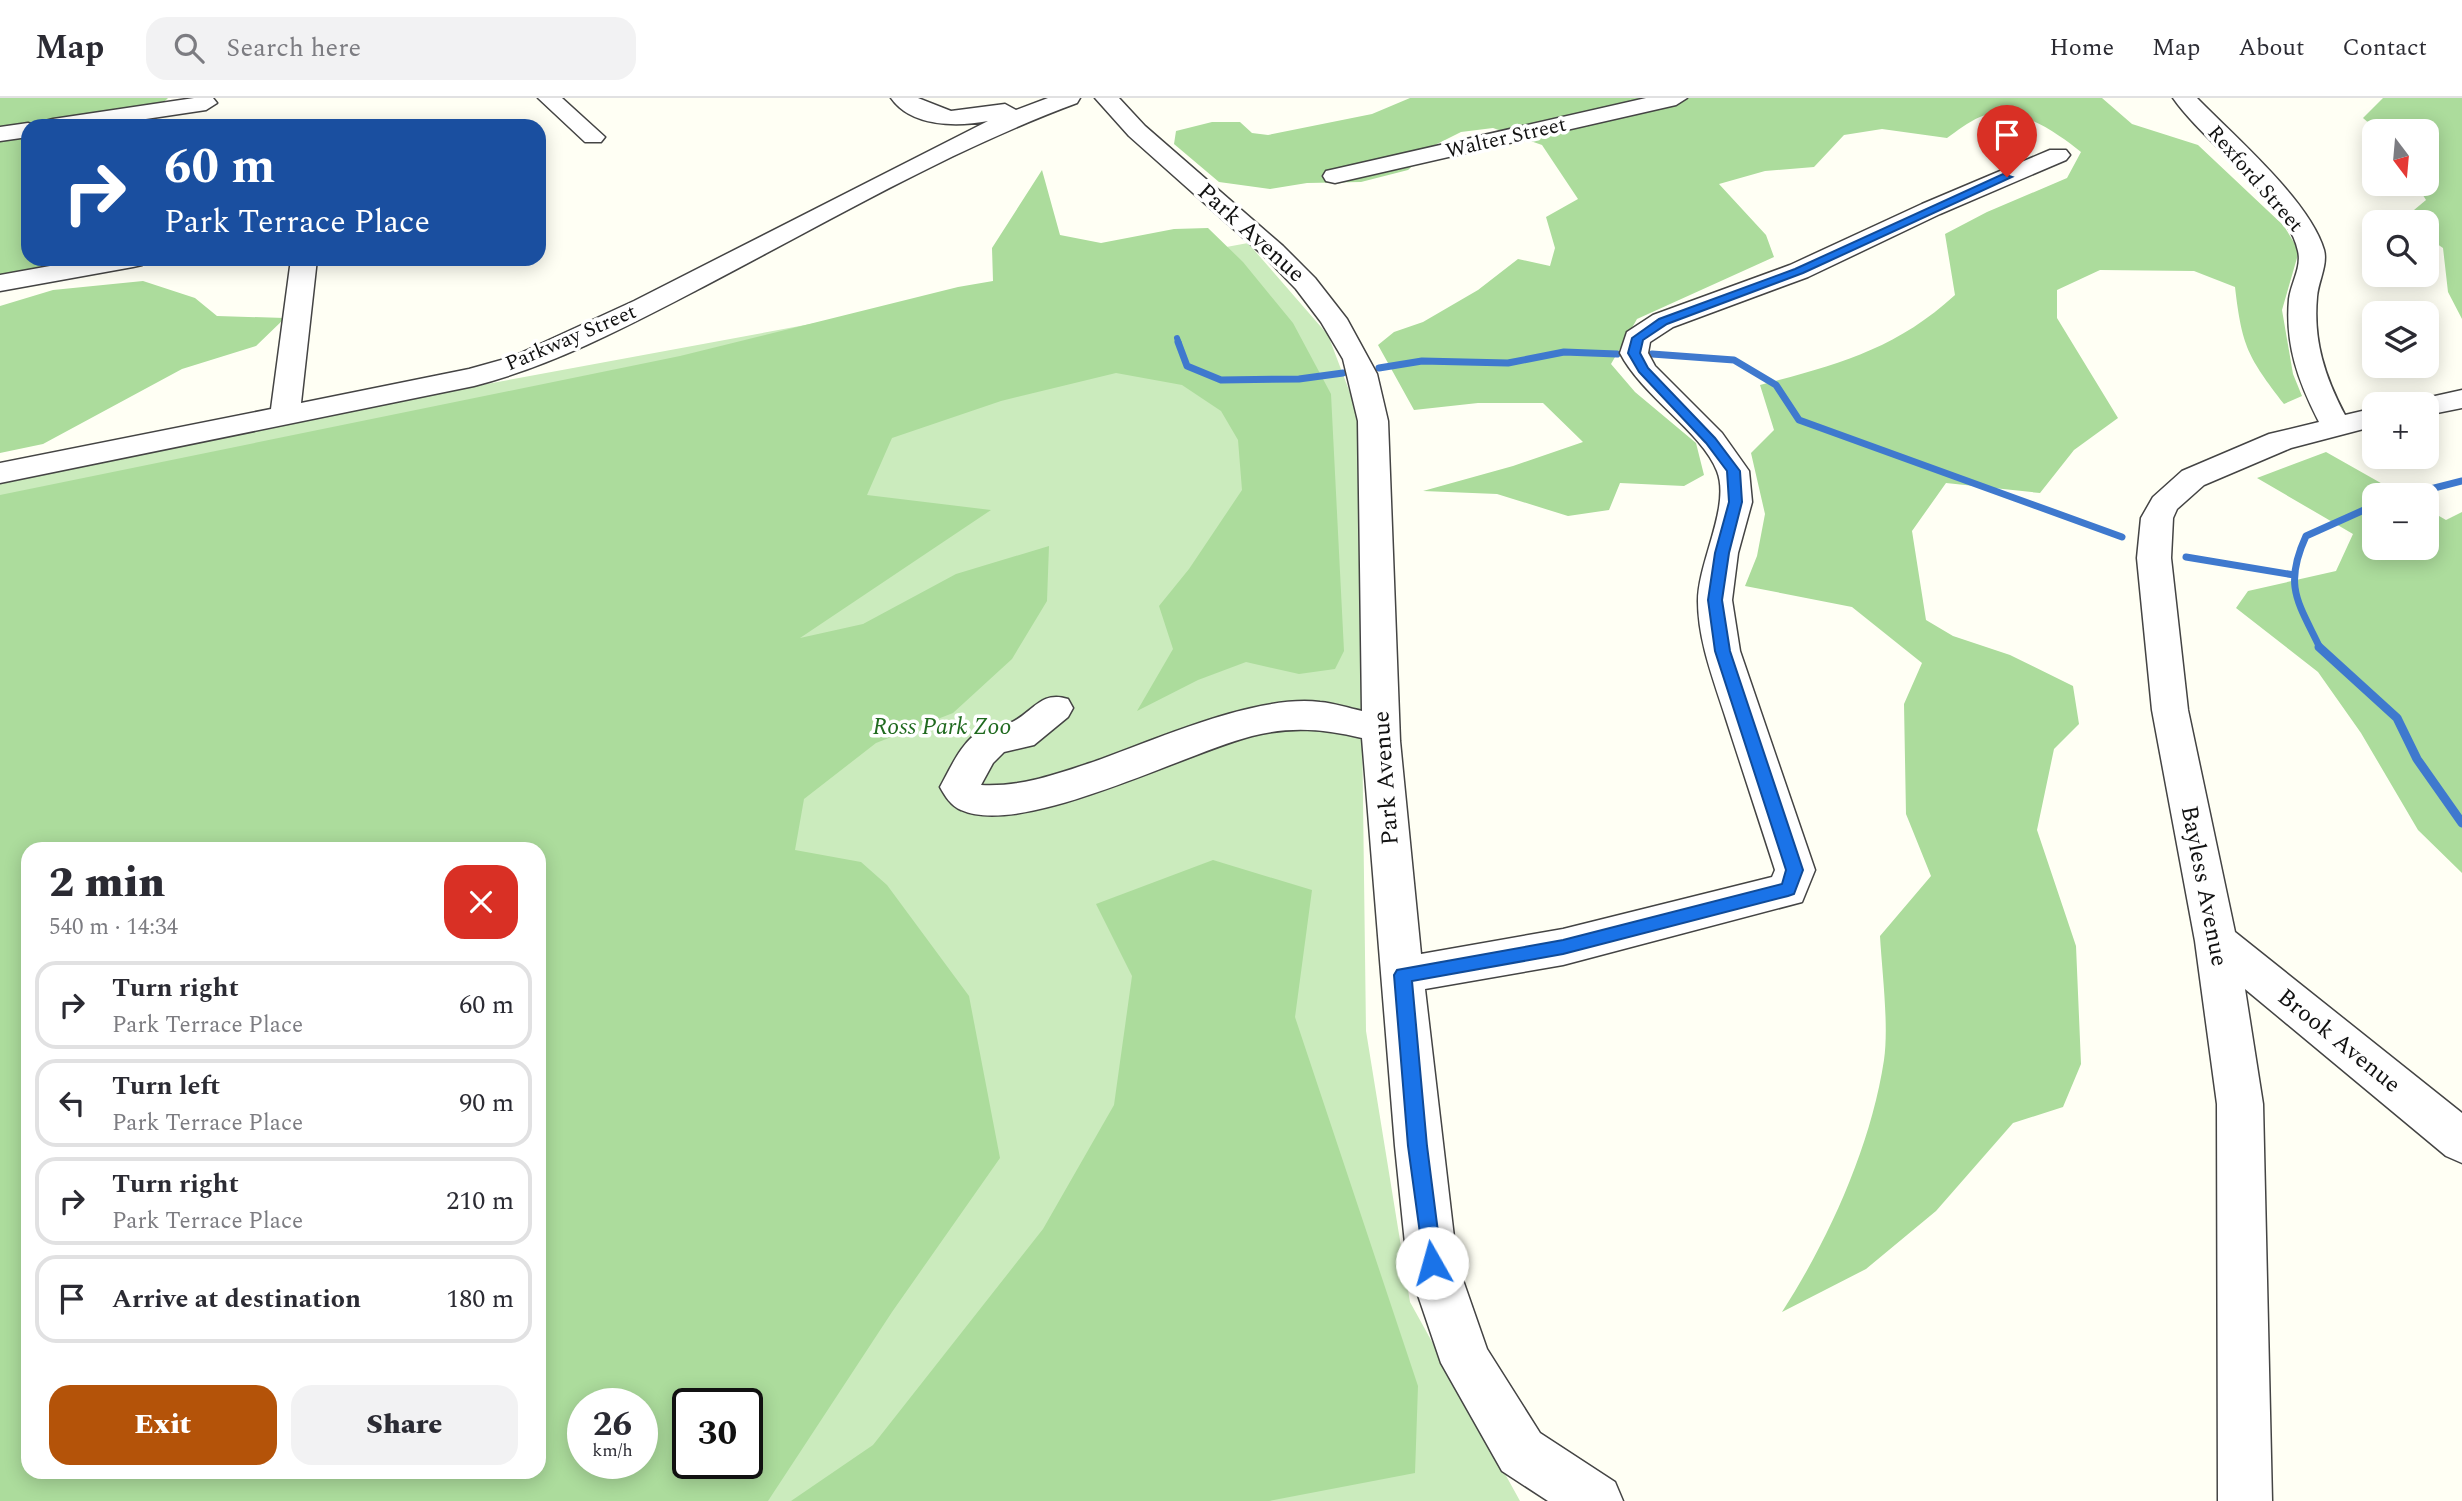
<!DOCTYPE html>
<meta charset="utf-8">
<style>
:root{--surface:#fff;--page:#f2f2f3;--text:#2b2b33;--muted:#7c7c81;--line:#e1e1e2;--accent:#b45309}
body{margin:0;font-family:Spectral,serif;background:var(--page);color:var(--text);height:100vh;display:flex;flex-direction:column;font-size:26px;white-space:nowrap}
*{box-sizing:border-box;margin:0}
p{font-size:23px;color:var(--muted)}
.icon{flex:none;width:38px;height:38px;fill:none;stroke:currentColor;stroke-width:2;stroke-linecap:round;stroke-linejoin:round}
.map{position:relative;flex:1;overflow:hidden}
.side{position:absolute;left:21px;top:744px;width:525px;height:637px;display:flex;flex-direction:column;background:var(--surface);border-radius:21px;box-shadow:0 4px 18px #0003}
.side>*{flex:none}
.top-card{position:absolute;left:21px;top:21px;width:525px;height:147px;border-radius:21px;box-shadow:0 4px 18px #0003;background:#1a4fa0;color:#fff;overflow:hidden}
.needle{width:46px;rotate:164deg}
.fabs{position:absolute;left:2362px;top:21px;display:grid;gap:14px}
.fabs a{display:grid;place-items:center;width:77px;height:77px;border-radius:14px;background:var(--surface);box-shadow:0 4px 18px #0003;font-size:35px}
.speed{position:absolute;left:567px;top:1290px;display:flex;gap:14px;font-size:35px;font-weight:700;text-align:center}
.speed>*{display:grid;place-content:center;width:91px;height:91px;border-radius:50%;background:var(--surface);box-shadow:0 4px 18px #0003;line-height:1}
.speed small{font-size:18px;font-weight:400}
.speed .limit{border:4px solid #111;border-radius:10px;background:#fff;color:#111}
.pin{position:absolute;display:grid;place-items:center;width:60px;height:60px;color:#fff;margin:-72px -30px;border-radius:50% 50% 50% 0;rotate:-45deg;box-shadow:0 0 7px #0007}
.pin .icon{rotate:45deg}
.me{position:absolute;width:77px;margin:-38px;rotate:353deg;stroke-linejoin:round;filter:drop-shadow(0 0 5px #0008)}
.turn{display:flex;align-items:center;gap:24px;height:147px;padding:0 28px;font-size:32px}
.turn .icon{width:91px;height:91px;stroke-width:2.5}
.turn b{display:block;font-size:49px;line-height:60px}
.round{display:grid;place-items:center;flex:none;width:74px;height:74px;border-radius:21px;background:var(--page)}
.head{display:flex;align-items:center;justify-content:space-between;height:119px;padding:0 28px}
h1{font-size:42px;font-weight:800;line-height:52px}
.action{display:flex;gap:14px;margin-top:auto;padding:14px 28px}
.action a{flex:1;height:80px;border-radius:21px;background:var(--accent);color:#fff;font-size:28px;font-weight:800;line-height:80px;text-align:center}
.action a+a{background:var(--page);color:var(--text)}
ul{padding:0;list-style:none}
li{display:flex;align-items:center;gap:21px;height:88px;margin:0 14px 10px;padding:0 14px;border:4px solid var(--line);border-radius:21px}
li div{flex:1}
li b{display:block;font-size:26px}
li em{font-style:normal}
header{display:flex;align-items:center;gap:42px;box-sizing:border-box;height:98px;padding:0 35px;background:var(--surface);border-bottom:2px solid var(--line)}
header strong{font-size:33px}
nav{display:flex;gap:38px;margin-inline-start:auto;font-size:24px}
.search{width:490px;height:63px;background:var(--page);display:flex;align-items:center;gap:18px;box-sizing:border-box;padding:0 24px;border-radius:21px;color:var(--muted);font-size:26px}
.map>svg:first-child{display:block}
</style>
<header>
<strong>Map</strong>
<div class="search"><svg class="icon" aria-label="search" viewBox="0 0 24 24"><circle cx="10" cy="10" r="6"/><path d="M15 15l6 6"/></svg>Search here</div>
<nav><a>Home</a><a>Map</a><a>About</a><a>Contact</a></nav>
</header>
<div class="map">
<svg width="2462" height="1403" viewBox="0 0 2462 1403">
<rect width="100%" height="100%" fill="#fffff4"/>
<path fill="#cbebbd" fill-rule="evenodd" d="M 1248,145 L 1328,237 L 1358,316 L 1366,933 L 1410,1204 L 1520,1403 L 0,1403 L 0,386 L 476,288 ZM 28,751 L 539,751 L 539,1374 L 28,1374 ZM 583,1306 L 642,1306 L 642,1365 L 583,1365 ZM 688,1306 L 747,1306 L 747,1365 L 688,1365 Z"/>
<path fill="#acdc9c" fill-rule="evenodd" d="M 0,0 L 168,0 C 149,21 57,28 28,28 L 28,161 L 103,161 L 0,177 Z
M 1410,0 L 2102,0 L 2132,26 L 2198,47 L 2284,128 L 2299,153 L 2282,212 L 2293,276 L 2302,298 L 2284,306 C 2248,259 2242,249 2235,189 L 2194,173 L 2100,172 L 2057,192 L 2057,220 L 2118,320 L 2074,352 L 2040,395 L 1946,385 L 1912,433 L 1926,522 L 1953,538 L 2010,557 L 2073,588 L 2079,626 L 2054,651 L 2037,732 L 2076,848 L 2081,966 L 2063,1009 L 2013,1025 L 1936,1113 L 1866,1171 L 1782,1214 C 1829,1141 1871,1048 1884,962 C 1889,927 1882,874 1880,838 L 1931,778 L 1906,716 L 1904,606 L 1922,565 L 1852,509 L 1745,488 L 1757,458 L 1765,416 L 1751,355 L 1774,332 L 1760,287 C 1836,267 1895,252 1955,197 L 1945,136 L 1987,114 L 2067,80 L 2081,54 C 2056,34 2014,4 1980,19 C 1968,24 1957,33 1947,40 L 1882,31 L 1844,37 L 1814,69 L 1765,73 L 1719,86 L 1766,137 L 1774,159 L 1637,221 L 1611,266 L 1635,294 L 1696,345 L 1704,377 L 1684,388 L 1620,385 L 1609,412 L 1568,418 L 1497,396 L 1423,393 L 1513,368 L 1583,344 L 1543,305 L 1478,305 L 1414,312 L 1378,247 L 1394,234 L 1423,224 L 1478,192 L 1518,161 L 1550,168 L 1555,150 L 1546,119 L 1578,101 L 1542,47 L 1493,30 L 1461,34 L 1435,47 L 1408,72 L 1361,84 L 1307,85 L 1270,91 L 1219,84 L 1174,46 L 1176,33 L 1212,24 L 1240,24 L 1252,35 L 1268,37 L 1372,16 Z
M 2383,0 L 2462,0 L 2462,221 L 2448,194 L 2443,150 L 2427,139 L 2427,124 L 2402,122 L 2426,102 L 2416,86 L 2427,86 L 2427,33 L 2378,33 L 2363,20 Z
M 1042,72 L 1060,137 L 1101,145 L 1174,131 L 1208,130 L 1243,164 L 1293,225 L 1331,296 L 1344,553 L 1335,571 L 1299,576 L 1246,564 L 1198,582 L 1137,613 L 1173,551 L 1159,508 L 1189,471 L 1242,392 L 1238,342 L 1221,313 L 1182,287 L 1116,275 L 1001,303 L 892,340 L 867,397 L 991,412 L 800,540 L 863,526 L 956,476 L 1049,448 L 1047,503 L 1012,561 L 953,615 L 876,645 L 804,701 L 795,752 L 861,764 L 887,787 L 969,898 L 1000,1060 L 892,1214 L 768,1403 L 0,1403 L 0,397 L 680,258 L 958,189 L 993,183 L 992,150 ZM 28,751 L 539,751 L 539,1374 L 28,1374 ZM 583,1306 L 642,1306 L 642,1365 L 583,1365 ZM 688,1306 L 747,1306 L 747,1365 L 688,1365 Z
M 143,183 L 195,200 L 217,218 L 285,220 L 256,248 L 182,271 L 43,346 L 0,355 L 0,208 L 53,192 Z
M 2326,354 L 2402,397 L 2375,397 L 2375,450 L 2427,450 L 2427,411 L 2446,422 L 2462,414 L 2462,775 L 2418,732 L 2361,635 L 2318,574 L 2236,510 L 2248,493 L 2336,473 L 2353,436 L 2257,380 Z
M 1213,762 L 1312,792 L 1295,919 L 1418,1288 L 1415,1375 L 1269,1403 L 791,1403 L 873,1347 L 1043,1131 L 1114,1007 L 1132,878 L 1096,806 Z"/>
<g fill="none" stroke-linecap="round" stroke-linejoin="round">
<path stroke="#3f79ce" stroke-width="6" d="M 1177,240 L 1179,246"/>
<path stroke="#3f79ce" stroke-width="7" d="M 1178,244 L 1187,268 L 1221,282 L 1299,281 L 1343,275
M 1652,256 L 1734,262 L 1776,287 L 1799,322 L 2122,439
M 1379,270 L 1422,263 L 1508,265 L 1564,254 L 1617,256
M 2407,397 L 2462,383
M 2186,459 L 2294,477
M 2320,550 C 2298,504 2283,488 2306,438 L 2375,407"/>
<path stroke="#3f79ce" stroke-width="9" d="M 2319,549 L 2397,620 L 2417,661 L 2462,725"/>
<defs>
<path id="minor" d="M 194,0 L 213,0 L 217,5 L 206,12 L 99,28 L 41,28 L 45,23 L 53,21 Z
M 538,0 L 562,0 L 605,39 L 601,44 L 585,44 Z
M 891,0 L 918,0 L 951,13 L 1005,6 L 1016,12 L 1048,0 L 1080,0 L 1077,5 C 945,54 822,127 697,192 C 626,229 552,268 474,288 L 0,385 L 0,365 L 271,311 L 291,161 L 317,161 L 301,305 L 469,271 L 512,259 L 634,203 L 988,23 C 957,29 911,29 891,0 Z
M 1095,0 L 1119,0 L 1145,28 L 1283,148 L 1315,180 L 1347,221 L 1377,276 L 1388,323 L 1400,643 L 1421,856 L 1563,831 L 1772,779 L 1775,772 C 1759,722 1742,671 1726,621 C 1714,583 1698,543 1698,503 C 1698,464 1731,408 1717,373 C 1702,334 1642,298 1620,255 L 1627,234 L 1653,217 L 1790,167 L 1922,106 L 2050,52 L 2066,52 L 2070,57 L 2066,62 L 1940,116 L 1808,179 L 1673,229 L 1650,244 L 1648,255 L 1655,268 L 1722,335 L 1749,373 L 1752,404 L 1738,455 L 1732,502 L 1740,553 L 1815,772 L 1802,804 L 1563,867 L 1425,891 L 1457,1165 L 1487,1251 L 1540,1335 L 1615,1384 L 1623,1403 L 1548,1403 L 1502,1373 L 1441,1265 L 1407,1165 L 1395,1048 L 1362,640 C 1324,631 1291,628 1252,638 C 1185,655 1022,740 961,712 C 951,708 945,698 940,689 C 950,671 963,640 983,632 C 992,629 1002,629 1010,625 C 1033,615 1040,592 1068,601 L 1073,610 L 1068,619 L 1034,647 L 1004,654 L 993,665 L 981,687 C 1020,689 1054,677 1090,665 C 1153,643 1255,596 1320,604 C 1334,605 1348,610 1362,613 L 1358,323 L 1343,261 L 1321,224 L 1296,191 L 1265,159 L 1129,38 Z
M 1646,0 L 1687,0 L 1676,7 L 1335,85 L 1326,83 L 1323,78 L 1326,73 L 1335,71 Z
M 2173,0 L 2197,0 C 2233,37 2310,103 2324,152 C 2328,167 2318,184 2317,199 C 2313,243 2325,279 2345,317 L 2375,310 L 2375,328 L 2291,350 L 2204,387 L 2177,411 L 2173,420 L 2171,460 L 2188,612 L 2235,834 L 2462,1015 L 2462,1065 L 2446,1058 L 2245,891 L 2263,1006 L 2272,1403 L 2218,1403 L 2217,1006 L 2195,843 L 2152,612 L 2137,460 L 2141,420 L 2153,399 L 2182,373 L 2269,336 L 2319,324 C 2298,283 2285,247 2289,201 C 2291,185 2302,169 2298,153 C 2287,102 2203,44 2173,0 Z
M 28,25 L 37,28 L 28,28 L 28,39 L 0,43 L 0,29 Z
M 89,161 L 146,161 L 142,167 L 133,169 L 0,193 L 0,177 Z
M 2462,292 L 2462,310 L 2427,317 L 2427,306 L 2413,306 L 2417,302 Z"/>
</defs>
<use href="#minor" stroke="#444" stroke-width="3"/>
<use href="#minor" fill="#fff" fill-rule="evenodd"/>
</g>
<path fill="#1a73e8" stroke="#114b97" stroke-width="2" d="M 2003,76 L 2012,79 L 1803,175 L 1667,226 L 1643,242 L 1640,255 L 1648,270 L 1715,340 L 1740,373 L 1742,404 L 1729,455 L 1722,502 L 1730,553 L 1803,772 L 1794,796 L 1788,798 L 1563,856 L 1412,883 L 1427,1048 L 1442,1165 L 1439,1172 L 1432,1175 L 1425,1172 L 1408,1048 L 1394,877 L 1397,872 L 1563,842 L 1782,786 L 1786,772 L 1715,553 L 1708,502 L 1715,455 L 1729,404 L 1727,373 L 1706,345 L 1639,274 L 1628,255 L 1632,240 L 1659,221 L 1795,171 Z"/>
<g text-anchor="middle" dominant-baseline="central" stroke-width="7" stroke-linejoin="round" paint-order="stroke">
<g font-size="21" fill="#111" stroke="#fff">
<text transform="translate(1506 40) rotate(-13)">Walter Street</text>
<text transform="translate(2255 81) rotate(49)">Rexford Street</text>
<text transform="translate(571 240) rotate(-23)">Parkway Street</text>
</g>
<g font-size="24" fill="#111" stroke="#fff">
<text transform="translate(1251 135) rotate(42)">Park Avenue</text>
<text transform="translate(1386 680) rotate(-94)">Park Avenue</text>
<text transform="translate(2204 788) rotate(79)">Bayless Avenue</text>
<text transform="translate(2339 943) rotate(39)">Brook Avenue</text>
</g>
<g font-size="24" font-style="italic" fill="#206a1f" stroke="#fff">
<text x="942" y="629">Ross Park Zoo</text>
</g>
</g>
</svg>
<div class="fabs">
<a><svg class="needle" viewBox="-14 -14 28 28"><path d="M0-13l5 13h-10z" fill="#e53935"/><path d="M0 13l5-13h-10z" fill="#7c7c81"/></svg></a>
<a><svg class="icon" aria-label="search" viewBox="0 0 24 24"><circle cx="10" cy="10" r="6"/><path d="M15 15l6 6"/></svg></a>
<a><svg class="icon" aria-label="layers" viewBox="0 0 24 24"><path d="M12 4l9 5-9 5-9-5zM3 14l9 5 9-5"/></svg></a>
<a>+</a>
<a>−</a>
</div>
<div class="speed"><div>26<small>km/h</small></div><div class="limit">30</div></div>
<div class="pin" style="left:2007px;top:79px;background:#d93025"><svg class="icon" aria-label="arrive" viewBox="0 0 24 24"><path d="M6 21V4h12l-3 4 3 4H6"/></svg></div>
<svg class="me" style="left:1432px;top:1165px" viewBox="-20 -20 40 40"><circle r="19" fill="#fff"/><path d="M0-13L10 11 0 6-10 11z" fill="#1a73e8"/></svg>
<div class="top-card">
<div class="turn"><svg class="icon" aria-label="right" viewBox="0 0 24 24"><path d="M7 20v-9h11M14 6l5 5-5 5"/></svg><div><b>60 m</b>Park Terrace Place</div></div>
</div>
<section class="side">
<div class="head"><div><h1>2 min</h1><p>540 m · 14:34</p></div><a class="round" style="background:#d93025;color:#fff"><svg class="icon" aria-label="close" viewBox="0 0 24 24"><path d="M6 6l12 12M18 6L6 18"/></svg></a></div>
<ul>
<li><svg class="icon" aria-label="right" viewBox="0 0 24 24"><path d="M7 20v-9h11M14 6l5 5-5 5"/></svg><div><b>Turn right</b><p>Park Terrace Place</p></div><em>60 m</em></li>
<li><svg class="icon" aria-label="left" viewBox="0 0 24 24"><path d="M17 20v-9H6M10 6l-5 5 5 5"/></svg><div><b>Turn left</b><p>Park Terrace Place</p></div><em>90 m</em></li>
<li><svg class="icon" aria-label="right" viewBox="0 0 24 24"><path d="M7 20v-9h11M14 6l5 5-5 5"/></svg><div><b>Turn right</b><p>Park Terrace Place</p></div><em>210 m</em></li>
<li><svg class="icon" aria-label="arrive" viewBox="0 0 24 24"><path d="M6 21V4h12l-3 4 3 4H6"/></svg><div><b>Arrive at destination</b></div><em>180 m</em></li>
</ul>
<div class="action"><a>Exit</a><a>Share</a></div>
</section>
</div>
